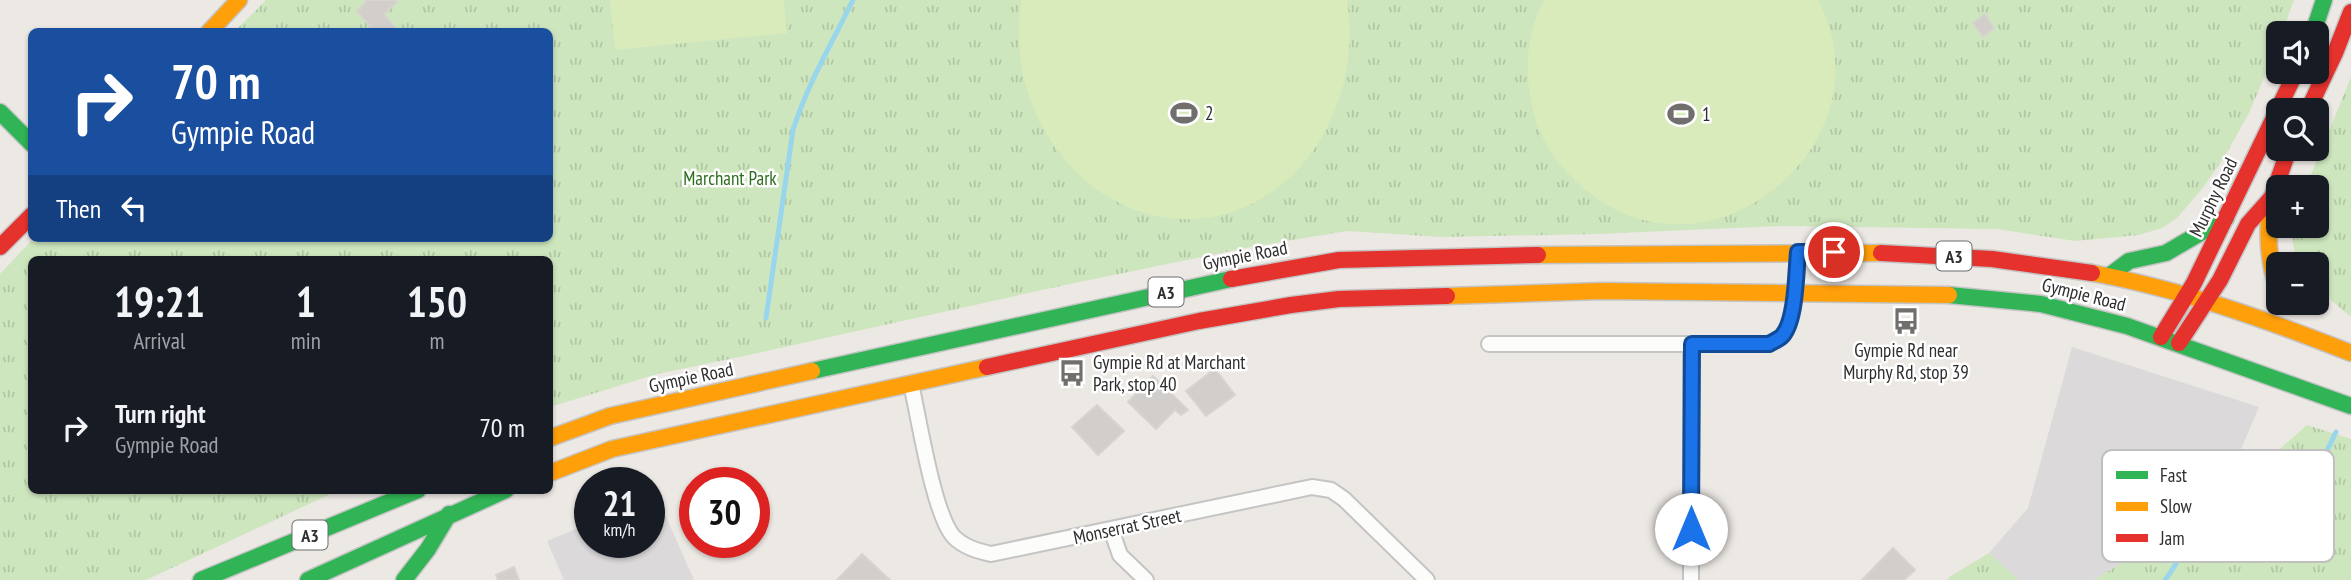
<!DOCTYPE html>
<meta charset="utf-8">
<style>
:root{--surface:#171b24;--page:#242831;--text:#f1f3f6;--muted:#9ea1a6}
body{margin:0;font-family:"PT Sans Narrow",sans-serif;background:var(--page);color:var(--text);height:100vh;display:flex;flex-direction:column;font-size:26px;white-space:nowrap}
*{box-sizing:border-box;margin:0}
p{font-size:23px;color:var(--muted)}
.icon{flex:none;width:38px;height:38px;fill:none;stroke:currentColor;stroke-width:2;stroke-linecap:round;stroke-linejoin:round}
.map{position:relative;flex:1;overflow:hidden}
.sheet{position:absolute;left:28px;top:256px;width:525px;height:238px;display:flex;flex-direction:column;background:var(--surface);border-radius:10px;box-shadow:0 2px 5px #0004}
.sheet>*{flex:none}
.hud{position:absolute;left:28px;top:28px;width:525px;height:214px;border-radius:10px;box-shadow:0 2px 5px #0004;background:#1a4fa0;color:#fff;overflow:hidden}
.fabs{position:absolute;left:2266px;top:21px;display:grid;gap:14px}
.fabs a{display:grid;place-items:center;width:63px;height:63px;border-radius:10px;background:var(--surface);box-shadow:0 2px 5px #0004;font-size:35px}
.speed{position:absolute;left:574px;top:467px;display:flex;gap:14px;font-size:35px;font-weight:700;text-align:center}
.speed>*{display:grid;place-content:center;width:91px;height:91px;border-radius:50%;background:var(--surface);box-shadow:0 2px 5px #0004;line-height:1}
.speed small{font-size:18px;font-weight:400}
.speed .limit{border:10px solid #d22;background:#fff;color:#111}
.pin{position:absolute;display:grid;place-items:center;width:60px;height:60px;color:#fff;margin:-30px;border:4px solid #fff;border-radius:50%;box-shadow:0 2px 7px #0007}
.me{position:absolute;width:77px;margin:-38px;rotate:0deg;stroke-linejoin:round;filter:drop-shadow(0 0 5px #0008)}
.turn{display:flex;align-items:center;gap:24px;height:147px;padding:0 28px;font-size:32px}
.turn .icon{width:91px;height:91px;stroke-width:2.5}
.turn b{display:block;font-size:49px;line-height:60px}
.then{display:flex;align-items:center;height:66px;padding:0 28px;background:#0003;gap:14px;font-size:26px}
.eta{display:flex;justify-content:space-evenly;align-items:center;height:119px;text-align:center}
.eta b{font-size:42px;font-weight:600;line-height:49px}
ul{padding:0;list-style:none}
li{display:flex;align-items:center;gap:21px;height:105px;padding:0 28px}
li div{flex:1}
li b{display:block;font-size:26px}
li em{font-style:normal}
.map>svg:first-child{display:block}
</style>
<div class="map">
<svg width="2351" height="580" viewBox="0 0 2351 580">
<defs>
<pattern id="park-tufts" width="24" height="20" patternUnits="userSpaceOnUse" patternTransform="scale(1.75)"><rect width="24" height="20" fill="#cee6be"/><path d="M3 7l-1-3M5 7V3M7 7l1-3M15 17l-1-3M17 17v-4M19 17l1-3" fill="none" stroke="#b1c6a4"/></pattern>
</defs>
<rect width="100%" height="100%" fill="#ece8e4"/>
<path fill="#dcd9db" d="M 2072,347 L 2259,407 L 2218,503 L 2094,580 L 2017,580 L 1989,553 L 2028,508 Z
M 656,494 L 694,580 L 564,580 L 547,541 L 590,523 L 590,542 L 649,542 L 649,497 Z"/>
<path fill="url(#park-tufts)" d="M 266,0 L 2294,0 L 2282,33 L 2278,33 L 2278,42 L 2274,54 L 2249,113 L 2225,156 L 2202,189 L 2177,218 L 2162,228 L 2139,235 L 2075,241 L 1997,229 L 1782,226 L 1597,234 L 1442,237 L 1347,231 L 1245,248 L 1065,285 L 749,355 L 657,374 L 550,407 L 550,259 L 32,259 L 32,490 L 339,490 L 146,580 L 0,580 L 0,274 L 34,238 L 550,238 L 550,32 L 235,31 Z
M 2351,77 L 2351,317 L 2317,288 L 2317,264 L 2297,264 L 2290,228 L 2291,226 L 2317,226 L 2317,187 L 2306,187 Z
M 2307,425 L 2351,439 L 2351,580 L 2094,580 L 2218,503 Z
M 1989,553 L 2019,580 L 1947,580 L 1949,577 Z"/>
<path fill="#d9eabb" d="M 610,0 L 784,0 L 787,33 L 615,50 Z
M 1021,0 L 1347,0 C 1357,64 1337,136 1287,180 C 1211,247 1105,224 1052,142 C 1023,99 1014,51 1021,0 Z
M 1544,0 L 1818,0 C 1893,142 1711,293 1587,191 C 1564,172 1544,148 1535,118 C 1524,79 1524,37 1544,0 Z"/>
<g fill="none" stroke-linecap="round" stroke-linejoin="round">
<path stroke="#99d6ec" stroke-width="5" d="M 766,318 L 793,130 C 808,83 832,43 853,0
M 2165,580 C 2178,565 2186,538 2203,528 C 2220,518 2239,524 2256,520 C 2301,511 2318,469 2336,432"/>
</g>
<path fill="#d1cecb" stroke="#d7d4d0" stroke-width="2" d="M 364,0 L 395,0 L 397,2 L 384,14 L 399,32 L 375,32 L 357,11 L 366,2 Z
M 1985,14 L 1994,28 L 1983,37 L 1973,23 Z
M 1215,369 L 1235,395 L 1206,416 L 1186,391 Z
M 1153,376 L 1188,410 L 1181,415 L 1175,410 L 1156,429 L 1128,402 Z
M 1097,405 L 1124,431 L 1098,455 L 1072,427 Z
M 1893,548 L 1915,570 L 1904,580 L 1862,580 Z
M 862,554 L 890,580 L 837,580 Z
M 514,567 L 519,580 L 498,580 L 496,575 Z"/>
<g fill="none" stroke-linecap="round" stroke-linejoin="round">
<defs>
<path id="street" d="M 1489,344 L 1769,344 C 1774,341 1779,339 1783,335 C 1796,319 1796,273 1798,252
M 911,384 C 919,418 933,512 953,536 C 963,547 978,551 991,554 L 1312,487 L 1331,490 L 1344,499 L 1427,580
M 1111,529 L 1120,555 L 1146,580
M 1691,580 L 1691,344"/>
<path id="fast" d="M 2313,33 L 2324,0
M 0,112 L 32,144
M 2109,276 L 2129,261 L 2166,253 L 2226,218
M 1949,295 L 2041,304 L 2127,326 L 2351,406
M 812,371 L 1231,279
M 201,580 L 418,490
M 308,580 L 506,490
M 404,580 L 428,549 L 449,514"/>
<path id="slow" d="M 209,32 L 239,0
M 2272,197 C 2266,229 2267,258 2278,289
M 1538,255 L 1881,253
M 2092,273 C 2181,289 2267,320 2351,353
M 1447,296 L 1601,291 L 1949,295
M 550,438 L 610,416 L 812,371
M 550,473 L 612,449 L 987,367"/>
<path id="jam" d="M 2308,110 L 2335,53 L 2351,12
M 0,247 L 32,215
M 1881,253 L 1992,259 L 2092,273
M 1231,279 L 1339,260 L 1538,255
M 2161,337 L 2194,283 L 2296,72
M 2179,343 L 2220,280 L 2248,224 L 2272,197 L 2289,149
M 987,367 L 1199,321 L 1291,305 L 1339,299 L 1447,296"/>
</defs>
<use href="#street" stroke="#c5c4c5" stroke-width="18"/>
<use href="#fast" stroke="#c5c4c5" stroke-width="19"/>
<use href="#slow" stroke="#c5c4c5" stroke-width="19"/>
<use href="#jam" stroke="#c5c4c5" stroke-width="19"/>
<use href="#street" stroke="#fcfcfb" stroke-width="14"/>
<use href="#fast" stroke="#30b455" stroke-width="16"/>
<use href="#slow" stroke="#ff9f0a" stroke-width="16"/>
<use href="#jam" stroke="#e5322d" stroke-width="16"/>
</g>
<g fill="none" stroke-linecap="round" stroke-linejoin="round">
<defs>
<path id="route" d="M 1691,529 L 1692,344 L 1769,344 C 1774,341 1780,339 1783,335 C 1796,319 1796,273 1798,252 L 1834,252"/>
</defs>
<use href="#route" stroke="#114b97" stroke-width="18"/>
<use href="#route" stroke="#1a73e8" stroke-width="12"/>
</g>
<defs>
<symbol id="stadium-bare" viewBox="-9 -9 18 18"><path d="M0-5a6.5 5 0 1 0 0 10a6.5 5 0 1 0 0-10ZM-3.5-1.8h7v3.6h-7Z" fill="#706f6e" stroke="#fff" stroke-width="2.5" paint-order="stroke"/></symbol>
<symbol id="bus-bare" viewBox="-9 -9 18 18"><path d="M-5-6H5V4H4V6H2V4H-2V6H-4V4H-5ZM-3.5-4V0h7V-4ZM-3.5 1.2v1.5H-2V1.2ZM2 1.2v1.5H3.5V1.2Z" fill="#706f6e" stroke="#fff" stroke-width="2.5" paint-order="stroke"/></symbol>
</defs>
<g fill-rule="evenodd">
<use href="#stadium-bare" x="1165" y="94" width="38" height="38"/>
<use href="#stadium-bare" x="1662" y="95" width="38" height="38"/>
<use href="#bus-bare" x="1887" y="302" width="38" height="38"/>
<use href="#bus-bare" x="1053" y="354" width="38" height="38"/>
</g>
<g text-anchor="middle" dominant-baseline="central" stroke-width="5" stroke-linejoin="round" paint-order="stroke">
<g fill="#fff" stroke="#6d6d6d" stroke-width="2">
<rect x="1936.5" y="241.5" width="35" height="29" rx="5"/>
<rect x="1148.5" y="277.5" width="35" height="29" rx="5"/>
<rect x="292.5" y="520.5" width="35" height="29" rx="5"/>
</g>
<g font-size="18" font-weight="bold" fill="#2e2e2e">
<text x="1954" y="256">A3</text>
<text x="1166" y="292">A3</text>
<text x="310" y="535">A3</text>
</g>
<g font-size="19" fill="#2e2e2e" stroke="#fff" text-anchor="start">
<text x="1205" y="113">2</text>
<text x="1702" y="114">1</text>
<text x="1906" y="350" text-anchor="middle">Gympie Rd near<tspan x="1906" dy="22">Murphy Rd, stop 39</tspan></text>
<text x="1093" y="362">Gympie Rd at Marchant<tspan x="1093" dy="22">Park, stop 40</tspan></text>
</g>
<g font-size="19" fill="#2c6e1b" stroke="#fff">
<text x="730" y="178">Marchant Park</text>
</g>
<g font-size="19" fill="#2e2e2e" stroke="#fff">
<text transform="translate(2213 197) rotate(-64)">Murphy Road</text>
<text transform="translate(1245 255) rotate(-11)">Gympie Road</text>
<text transform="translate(2084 294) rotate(14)">Gympie Road</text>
<text transform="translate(691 377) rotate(-12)">Gympie Road</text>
<text transform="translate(1127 526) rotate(-12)">Monserrat Street</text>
</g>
</g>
<rect x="2102" y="450" width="232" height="112" rx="10" fill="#fff" stroke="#c0c0c0" stroke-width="2"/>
<rect x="2116" y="471" width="32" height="8" fill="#30b455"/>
<rect x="2116" y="502" width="32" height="9" fill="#ff9f0a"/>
<rect x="2116" y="534" width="32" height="8" fill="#e5322d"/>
<g font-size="19" fill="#2e2e2e">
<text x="2160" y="482">Fast</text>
<text x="2160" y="513">Slow</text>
<text x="2160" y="545">Jam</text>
</g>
</svg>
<div class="fabs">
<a><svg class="icon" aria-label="sound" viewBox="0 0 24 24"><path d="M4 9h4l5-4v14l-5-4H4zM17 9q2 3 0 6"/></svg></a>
<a><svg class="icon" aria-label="search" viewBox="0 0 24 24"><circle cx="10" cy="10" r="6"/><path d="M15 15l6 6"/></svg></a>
<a>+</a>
<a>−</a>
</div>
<div class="speed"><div>21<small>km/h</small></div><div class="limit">30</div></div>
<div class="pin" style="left:1834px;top:252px;background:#d93025"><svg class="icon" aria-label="arrive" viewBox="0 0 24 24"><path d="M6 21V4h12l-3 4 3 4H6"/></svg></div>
<svg class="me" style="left:1691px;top:529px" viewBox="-20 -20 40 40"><circle r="19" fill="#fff"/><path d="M0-13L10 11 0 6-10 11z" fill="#1a73e8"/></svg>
<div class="hud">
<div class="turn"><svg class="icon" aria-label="right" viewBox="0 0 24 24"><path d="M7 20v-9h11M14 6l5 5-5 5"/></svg><div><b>70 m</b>Gympie Road</div></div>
<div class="then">Then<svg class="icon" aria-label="left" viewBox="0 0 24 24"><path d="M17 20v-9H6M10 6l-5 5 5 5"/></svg></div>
</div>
<section class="sheet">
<div class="eta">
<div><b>19:21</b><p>Arrival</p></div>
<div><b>1</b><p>min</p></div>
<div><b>150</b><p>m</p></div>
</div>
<ul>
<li><svg class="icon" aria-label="right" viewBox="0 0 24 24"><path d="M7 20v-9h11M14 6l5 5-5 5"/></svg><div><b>Turn right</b><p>Gympie Road</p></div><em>70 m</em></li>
</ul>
</section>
</div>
